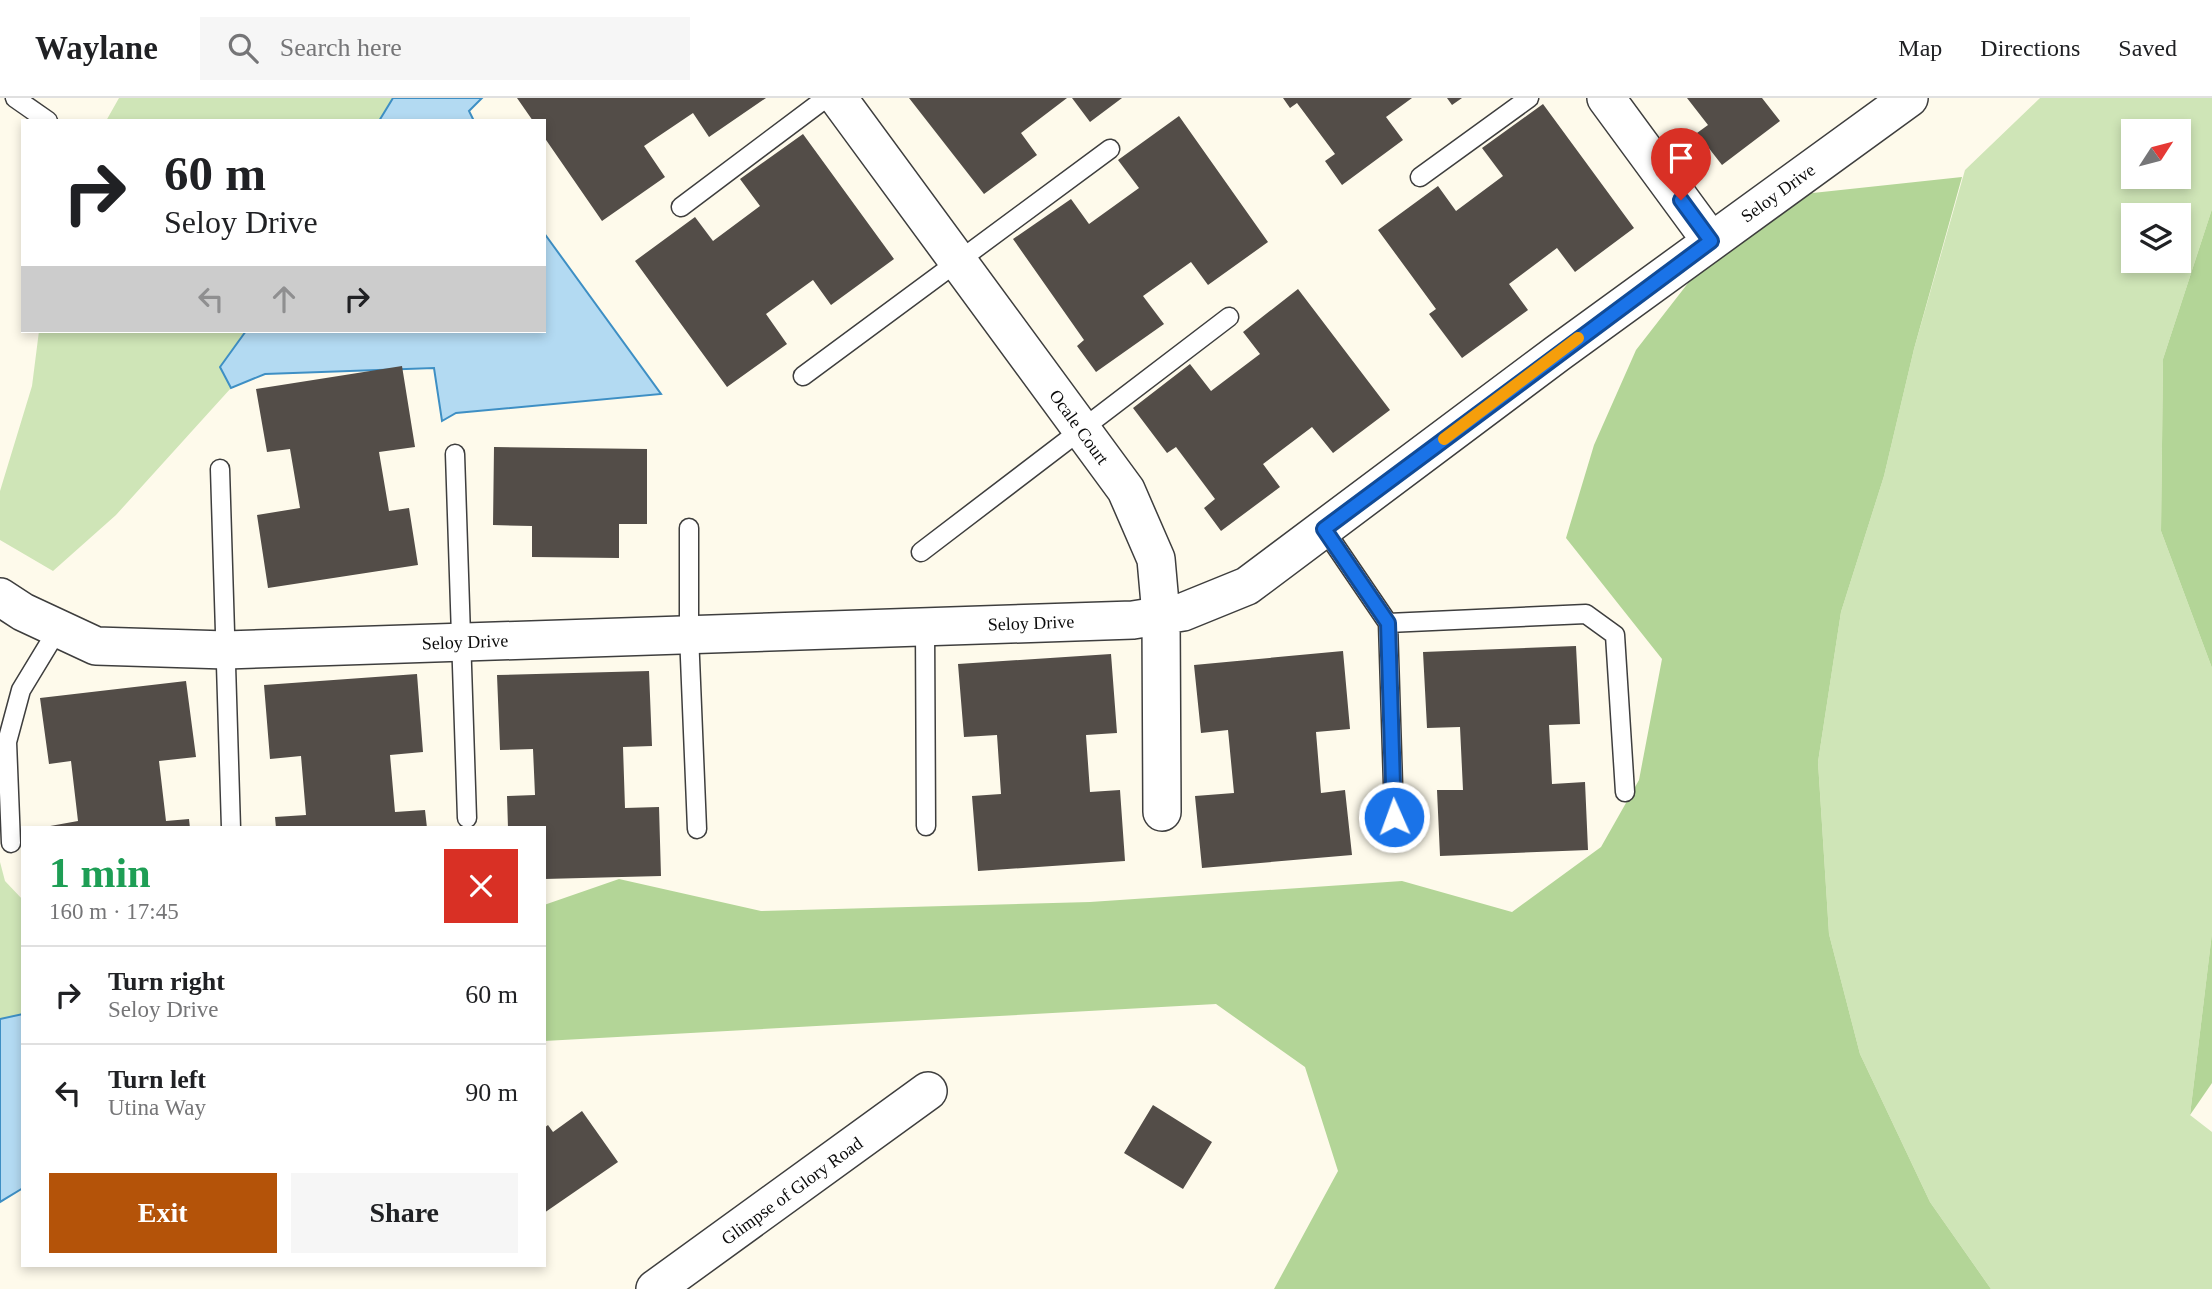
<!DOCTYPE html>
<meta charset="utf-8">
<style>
:root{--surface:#fff;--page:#f6f6f6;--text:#202124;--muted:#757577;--line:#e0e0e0;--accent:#b45309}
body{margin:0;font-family:"Times New Roman",serif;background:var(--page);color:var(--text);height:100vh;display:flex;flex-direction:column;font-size:26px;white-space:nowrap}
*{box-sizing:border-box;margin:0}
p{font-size:23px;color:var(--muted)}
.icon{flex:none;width:38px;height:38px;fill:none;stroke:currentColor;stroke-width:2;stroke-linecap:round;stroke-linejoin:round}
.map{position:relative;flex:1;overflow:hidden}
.details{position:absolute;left:21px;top:728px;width:525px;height:441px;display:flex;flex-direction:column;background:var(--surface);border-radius:0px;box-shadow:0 4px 10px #0003}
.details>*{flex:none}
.hud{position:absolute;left:21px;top:21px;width:525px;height:214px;border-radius:0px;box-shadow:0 4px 10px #0003;background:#fff;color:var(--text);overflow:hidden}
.needle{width:46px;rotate:54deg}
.buttons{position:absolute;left:2121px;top:21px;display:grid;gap:14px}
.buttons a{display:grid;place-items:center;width:70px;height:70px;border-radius:0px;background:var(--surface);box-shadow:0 4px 10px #0003;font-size:35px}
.pin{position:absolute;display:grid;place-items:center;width:60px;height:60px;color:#fff;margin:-72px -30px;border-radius:50% 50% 50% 0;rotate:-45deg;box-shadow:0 0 7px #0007}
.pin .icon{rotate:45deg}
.me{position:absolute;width:77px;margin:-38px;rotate:358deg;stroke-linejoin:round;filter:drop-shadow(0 0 5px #0008)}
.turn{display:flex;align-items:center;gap:24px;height:147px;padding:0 28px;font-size:32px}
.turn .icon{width:91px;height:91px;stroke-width:2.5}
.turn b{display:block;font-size:49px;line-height:60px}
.lanes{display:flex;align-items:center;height:66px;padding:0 28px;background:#0003;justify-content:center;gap:35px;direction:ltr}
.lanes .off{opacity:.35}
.round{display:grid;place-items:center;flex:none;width:74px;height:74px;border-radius:0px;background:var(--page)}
.headline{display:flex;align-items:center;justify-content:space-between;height:119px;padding:0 28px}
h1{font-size:42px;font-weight:800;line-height:52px;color:#1e9e55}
.button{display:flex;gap:14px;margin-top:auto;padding:14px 28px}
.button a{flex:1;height:80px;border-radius:0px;background:var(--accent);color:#fff;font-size:28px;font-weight:800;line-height:80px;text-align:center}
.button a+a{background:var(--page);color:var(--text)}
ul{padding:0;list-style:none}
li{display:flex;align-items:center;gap:21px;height:98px;padding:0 28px;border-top:2px solid var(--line)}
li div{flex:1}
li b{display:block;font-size:26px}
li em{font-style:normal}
header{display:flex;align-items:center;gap:42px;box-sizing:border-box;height:98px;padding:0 35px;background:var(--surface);border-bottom:2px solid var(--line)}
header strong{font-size:33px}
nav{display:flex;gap:38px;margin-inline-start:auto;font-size:24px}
.search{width:490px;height:63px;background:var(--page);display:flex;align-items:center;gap:18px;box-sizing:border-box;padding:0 24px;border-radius:0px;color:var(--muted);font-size:26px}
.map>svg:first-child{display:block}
</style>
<header>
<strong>Waylane</strong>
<div class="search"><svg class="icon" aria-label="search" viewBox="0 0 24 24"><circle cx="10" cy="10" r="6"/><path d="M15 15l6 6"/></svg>Search here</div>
<nav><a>Map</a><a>Directions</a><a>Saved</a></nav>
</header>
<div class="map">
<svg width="2212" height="1191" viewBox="0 0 2212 1191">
<rect width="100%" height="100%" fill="#fefaeb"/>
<path fill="#cfe5b7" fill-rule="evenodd" d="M 119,0 L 393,0 L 379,23 L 106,23 Z
M 2040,0 L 2212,0 L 2212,111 L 2163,261 L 2161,433 L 2212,570 L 2212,835 L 2190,1017 L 2212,1034 L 2212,1191 L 1991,1191 L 1930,1104 L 1860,956 L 1829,836 L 1818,664 L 1841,514 L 1884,378 L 1914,251 L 1965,72 ZM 2133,33 L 2179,33 L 2179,79 L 2133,79 ZM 2133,117 L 2179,117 L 2179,163 L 2133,163 Z
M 39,233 L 246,233 L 220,269 L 231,290 L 116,417 L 53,473 L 0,442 L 0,393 L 32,288 Z
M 0,764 L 5,783 L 23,802 L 23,916 L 0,921 Z"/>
<path fill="#b3d597" d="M 1962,79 L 1914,251 L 1884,378 L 1841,514 L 1818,664 L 1829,836 L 1860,956 L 1930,1104 L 1991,1191 L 1274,1191 L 1338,1073 L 1305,969 L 1216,906 L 544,943 L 544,807 L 619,781 L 761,813 L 1090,804 L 1402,783 L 1512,814 L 1601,749 L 1639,682 L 1662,561 L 1566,440 L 1594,347 L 1636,252 L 1706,162 L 1794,97 Z
M 2212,111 L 2212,570 L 2161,433 L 2163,261 Z
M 2212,835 L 2212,985 L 2190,1017 Z"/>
<path fill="#b3daf2" stroke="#3e8fc4" stroke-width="2" d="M 393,0 L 482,0 L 469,13 L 474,23 L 379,23 Z
M 544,135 L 661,296 L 456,315 L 442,323 L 434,270 L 265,276 L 231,290 L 220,269 L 246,233 L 544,233 Z
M 23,916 L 23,1090 L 0,1104 L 0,921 Z"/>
<path fill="#534d48" d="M 517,0 L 766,0 L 709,39 L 693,15 L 644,48 L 665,79 L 602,123 L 544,39 L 544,23 L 533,23 Z
M 909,0 L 1067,0 L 1021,35 L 1037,57 L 984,96 Z
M 1072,0 L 1122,0 L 1090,24 Z
M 1283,0 L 1412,0 L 1386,19 L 1403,42 L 1342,87 L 1325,63 L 1335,56 L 1297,5 L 1290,10 Z
M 1447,0 L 1462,0 L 1452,7 Z
M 1687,0 L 1762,0 L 1780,23 L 1722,67 L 1697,35 L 1708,27 Z
M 1543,6 L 1634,130 L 1575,174 L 1557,150 L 1509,186 L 1528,212 L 1462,260 L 1429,216 L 1436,211 L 1378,132 L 1438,88 L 1456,113 L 1503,78 L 1482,50 Z
M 1179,18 L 1268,144 L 1208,187 L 1191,164 L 1143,198 L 1164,226 L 1096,274 L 1077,248 L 1084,242 L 1013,141 L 1071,101 L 1089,126 L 1139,90 L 1118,62 Z
M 803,36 L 894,161 L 831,207 L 813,182 L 766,216 L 787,246 L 727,289 L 635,163 L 695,119 L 713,143 L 760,108 L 740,81 Z
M 1298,191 L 1390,312 L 1333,355 L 1312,329 L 1263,366 L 1280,389 L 1221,433 L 1204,410 L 1215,401 L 1176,349 L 1167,355 L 1133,310 L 1190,266 L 1211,293 L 1260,256 L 1243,234 Z
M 402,268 L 415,349 L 379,354 L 389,413 L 409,410 L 418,467 L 268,490 L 257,417 L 300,410 L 290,351 L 267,354 L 256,291 Z
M 494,349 L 647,351 L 647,426 L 619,426 L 619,460 L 532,459 L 532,428 L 493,427 Z
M 1576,548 L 1580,626 L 1549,627 L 1552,686 L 1585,684 L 1588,752 L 1440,758 L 1437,692 L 1463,692 L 1460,629 L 1427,630 L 1423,554 Z
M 1343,553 L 1350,631 L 1316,634 L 1321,695 L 1345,692 L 1352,757 L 1202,770 L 1195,698 L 1234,695 L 1228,632 L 1201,635 L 1194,567 Z
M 1111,556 L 1117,635 L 1086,637 L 1090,694 L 1120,692 L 1125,763 L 978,773 L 972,698 L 1001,696 L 997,637 L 964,639 L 958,566 Z
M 649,573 L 652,648 L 623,649 L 625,710 L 659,709 L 661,778 L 544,781 L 544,730 L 508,730 L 507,698 L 535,697 L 533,651 L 500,652 L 497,577 Z
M 417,576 L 423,654 L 390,657 L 395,714 L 425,712 L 427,730 L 276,730 L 275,719 L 306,717 L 301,658 L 270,661 L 264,587 Z
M 186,583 L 196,659 L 159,663 L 166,723 L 189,721 L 190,730 L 39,730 L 78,723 L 71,663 L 49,666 L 40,600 Z
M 1153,1007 L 1212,1044 L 1183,1091 L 1124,1055 Z
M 582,1013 L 618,1064 L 544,1115 L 544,1030 L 548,1027 L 553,1034 Z"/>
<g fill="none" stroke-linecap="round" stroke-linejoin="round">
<defs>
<path id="service" d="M 15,0 L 48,23
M 1420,79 L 1529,0
M 681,109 L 826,0
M 803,278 L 1110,51
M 455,356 L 467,720
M 220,371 L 231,730
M 689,430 L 689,536 L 697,731
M 1324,431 L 1388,525 L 1394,719
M 921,454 L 1229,219
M 1388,525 L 1586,516 L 1615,537 L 1625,694
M 925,529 L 926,728
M 11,745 L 7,644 L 21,592 L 58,531"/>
<path id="minor" d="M 838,0 L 1126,392 L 1156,461 L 1161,517 L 1162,714
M 1606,0 L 1711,143
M 0,499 L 23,514 L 96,548 L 226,552 L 1133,522 L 1183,514 L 1247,488 L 1558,255 L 1909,0
M 655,1191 L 928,993"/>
</defs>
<use href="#service" stroke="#3e3e3e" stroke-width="21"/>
<use href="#minor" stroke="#3e3e3e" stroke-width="40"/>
<use href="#service" stroke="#fff" stroke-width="18"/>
<use href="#minor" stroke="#fff" stroke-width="37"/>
</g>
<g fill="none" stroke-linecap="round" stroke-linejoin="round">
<defs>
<path id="route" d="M 1394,719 L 1388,525 L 1324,431 L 1711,143 L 1681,102"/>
</defs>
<use href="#route" stroke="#114b97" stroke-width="18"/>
<use href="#route" stroke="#1a73e8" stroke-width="12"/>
<path stroke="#f59e0b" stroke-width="12" d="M 1444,341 L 1578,240"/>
</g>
<g text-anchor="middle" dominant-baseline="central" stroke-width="7" stroke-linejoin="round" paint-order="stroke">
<g font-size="18" fill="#0b0b0b" stroke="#fff">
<text transform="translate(1778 95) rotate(-36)">Seloy Drive</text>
<text transform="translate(1079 329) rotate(54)">Ocale Court</text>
<text transform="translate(1031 525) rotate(-2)">Seloy Drive</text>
<text transform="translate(465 544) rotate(-2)">Seloy Drive</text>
<text transform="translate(792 1093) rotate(-36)">Glimpse of Glory Road</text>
</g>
</g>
</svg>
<div class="buttons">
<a><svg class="needle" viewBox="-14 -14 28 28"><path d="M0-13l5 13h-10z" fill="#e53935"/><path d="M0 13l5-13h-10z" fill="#757577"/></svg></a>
<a><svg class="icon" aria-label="layers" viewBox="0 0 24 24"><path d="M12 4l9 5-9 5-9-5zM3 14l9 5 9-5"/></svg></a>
</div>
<div class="pin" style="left:1681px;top:102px;background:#d93025"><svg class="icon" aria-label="arrive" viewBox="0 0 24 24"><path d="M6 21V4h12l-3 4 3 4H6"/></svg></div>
<svg class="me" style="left:1394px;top:719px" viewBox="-20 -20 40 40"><circle r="17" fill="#1a73e8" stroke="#fff" stroke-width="3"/><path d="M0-11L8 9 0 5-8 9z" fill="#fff"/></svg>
<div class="hud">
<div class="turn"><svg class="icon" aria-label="right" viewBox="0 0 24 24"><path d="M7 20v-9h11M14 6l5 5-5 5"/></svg><div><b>60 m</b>Seloy Drive</div></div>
<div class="lanes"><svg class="icon off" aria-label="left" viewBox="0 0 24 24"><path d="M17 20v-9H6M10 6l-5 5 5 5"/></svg><svg class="icon off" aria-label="ahead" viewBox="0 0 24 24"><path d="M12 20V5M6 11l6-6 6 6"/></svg><svg class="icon" aria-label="right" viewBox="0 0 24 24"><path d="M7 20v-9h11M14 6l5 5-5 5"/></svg></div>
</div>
<section class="details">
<div class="headline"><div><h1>1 min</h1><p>160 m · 17:45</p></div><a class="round" style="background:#d93025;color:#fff"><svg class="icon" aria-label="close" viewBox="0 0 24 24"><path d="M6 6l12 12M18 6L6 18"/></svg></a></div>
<ul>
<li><svg class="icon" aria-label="right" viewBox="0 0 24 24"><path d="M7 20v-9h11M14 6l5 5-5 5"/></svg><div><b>Turn right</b><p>Seloy Drive</p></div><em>60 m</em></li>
<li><svg class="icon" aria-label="left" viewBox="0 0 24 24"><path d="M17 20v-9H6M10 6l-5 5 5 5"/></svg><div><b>Turn left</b><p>Utina Way</p></div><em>90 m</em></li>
</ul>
<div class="button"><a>Exit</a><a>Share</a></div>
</section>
</div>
